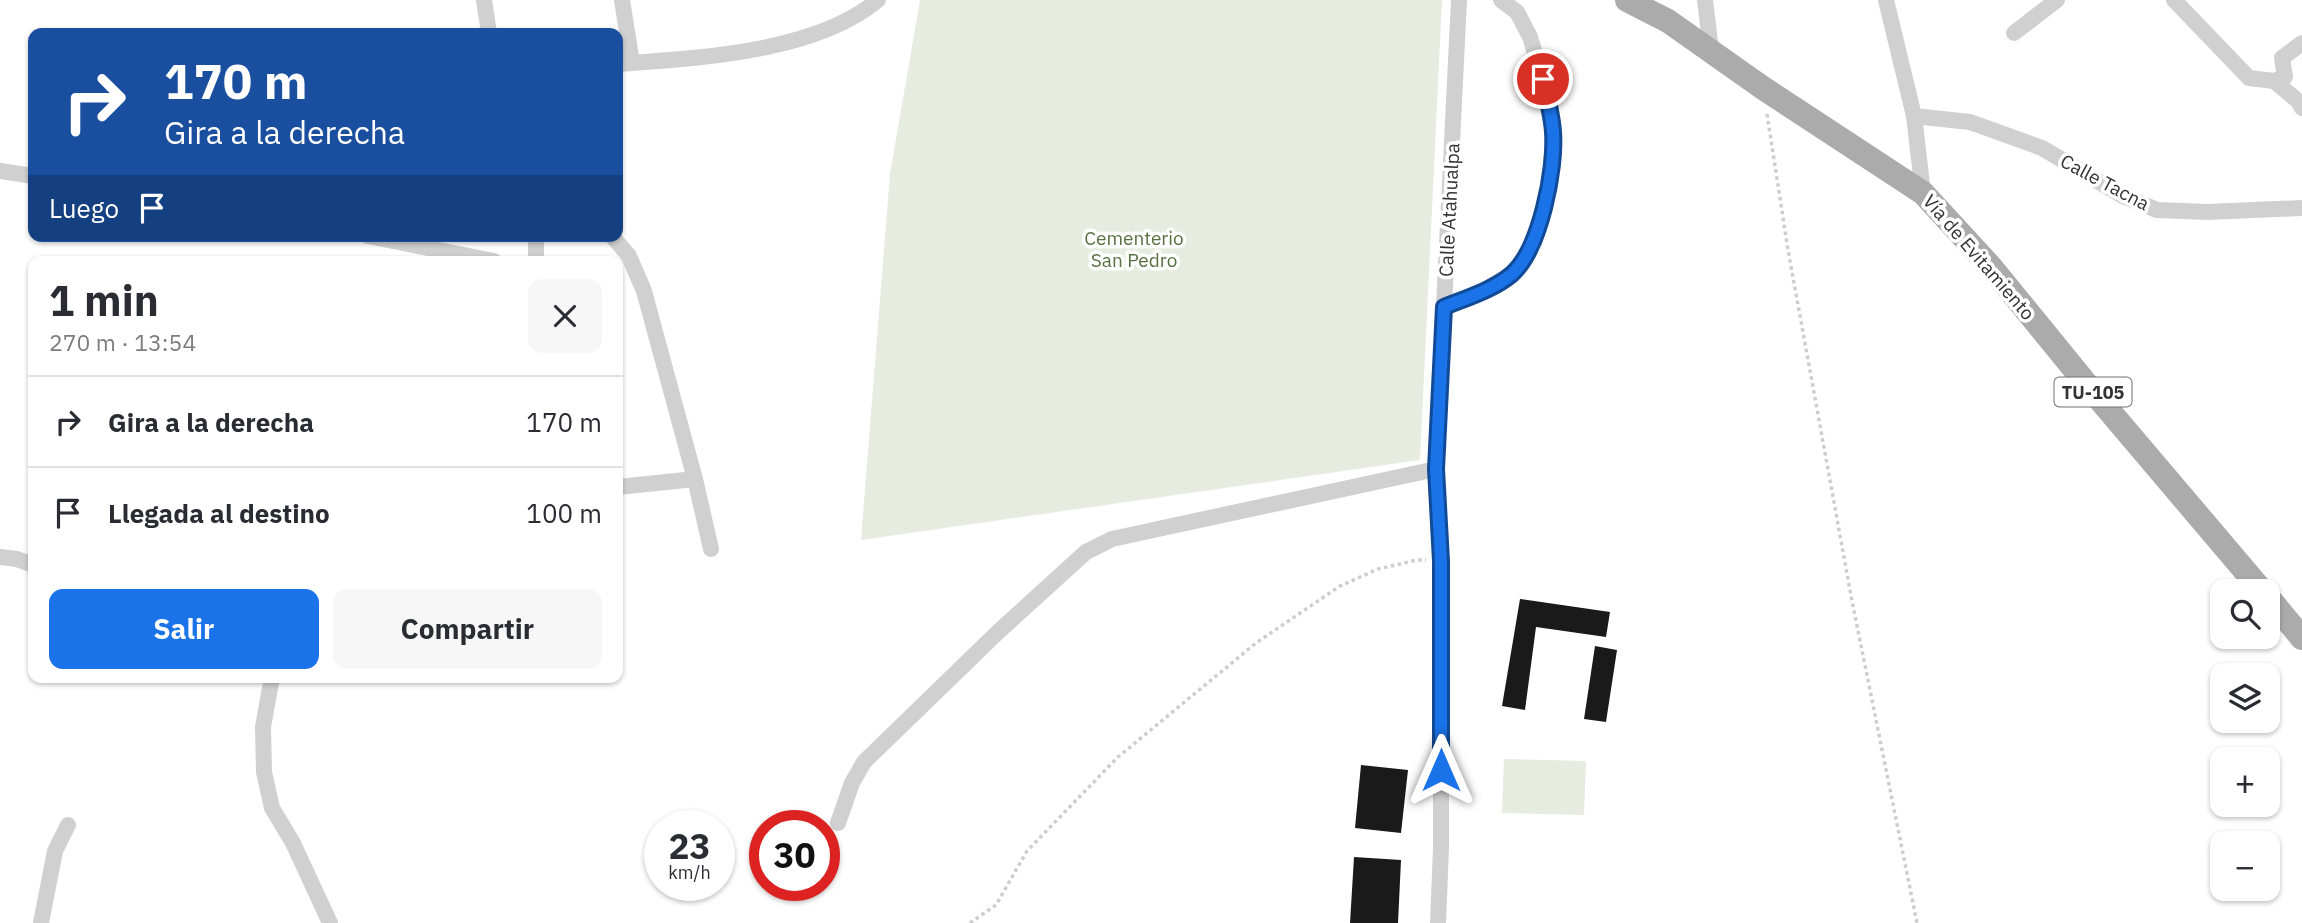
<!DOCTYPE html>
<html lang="es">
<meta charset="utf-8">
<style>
:root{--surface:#fff;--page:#f7f7f7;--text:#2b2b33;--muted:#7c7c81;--line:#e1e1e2;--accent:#1a73e8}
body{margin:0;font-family:"IBM Plex Sans",sans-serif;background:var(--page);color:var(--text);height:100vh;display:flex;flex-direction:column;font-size:26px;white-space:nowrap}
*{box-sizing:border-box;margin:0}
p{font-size:23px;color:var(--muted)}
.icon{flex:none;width:38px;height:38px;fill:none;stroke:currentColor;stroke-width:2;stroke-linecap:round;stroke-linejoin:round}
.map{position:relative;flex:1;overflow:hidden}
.drawer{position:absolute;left:28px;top:256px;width:595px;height:427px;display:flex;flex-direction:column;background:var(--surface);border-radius:14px;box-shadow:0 2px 5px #0004}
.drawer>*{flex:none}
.hud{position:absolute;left:28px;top:28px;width:595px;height:214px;border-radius:14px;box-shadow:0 2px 5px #0004;background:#1a4fa0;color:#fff;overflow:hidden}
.fabs{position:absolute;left:2210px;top:579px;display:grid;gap:14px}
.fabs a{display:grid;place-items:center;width:70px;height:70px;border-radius:14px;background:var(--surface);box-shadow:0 2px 5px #0004;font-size:35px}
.speed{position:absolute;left:644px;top:810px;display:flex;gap:14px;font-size:35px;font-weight:700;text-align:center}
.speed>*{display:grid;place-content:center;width:91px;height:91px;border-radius:50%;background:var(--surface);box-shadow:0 2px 5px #0004;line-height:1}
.speed small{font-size:18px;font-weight:400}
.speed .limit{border:10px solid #d22;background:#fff;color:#111}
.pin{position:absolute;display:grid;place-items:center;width:60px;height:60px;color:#fff;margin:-30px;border:4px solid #fff;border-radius:50%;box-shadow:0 2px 7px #0007}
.me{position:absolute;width:77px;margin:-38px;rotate:0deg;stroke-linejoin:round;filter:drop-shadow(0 0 5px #0008)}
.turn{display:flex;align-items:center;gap:24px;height:147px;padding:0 21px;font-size:32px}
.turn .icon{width:91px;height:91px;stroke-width:2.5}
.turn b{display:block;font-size:49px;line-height:60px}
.then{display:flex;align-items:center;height:66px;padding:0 21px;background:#0003;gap:14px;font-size:26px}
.round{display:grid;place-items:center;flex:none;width:74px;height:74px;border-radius:14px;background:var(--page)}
.head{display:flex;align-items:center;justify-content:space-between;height:119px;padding:0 21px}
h1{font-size:42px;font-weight:800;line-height:52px}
.primary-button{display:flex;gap:14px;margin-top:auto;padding:14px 21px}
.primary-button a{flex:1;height:80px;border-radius:14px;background:var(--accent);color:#fff;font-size:28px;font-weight:800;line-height:80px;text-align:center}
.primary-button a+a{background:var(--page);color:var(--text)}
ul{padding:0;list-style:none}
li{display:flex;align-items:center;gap:21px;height:91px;padding:0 21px;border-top:2px solid var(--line)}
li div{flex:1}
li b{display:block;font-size:26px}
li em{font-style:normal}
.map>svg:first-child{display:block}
</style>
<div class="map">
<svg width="2302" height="923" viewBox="0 0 2302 923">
<rect width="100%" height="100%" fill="#fff"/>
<path fill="#e6ecdf" d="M 920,0 L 1442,0 L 1420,460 L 861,540 L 890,174 Z
M 1504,759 L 1586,761 L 1584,815 L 1502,813 Z"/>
<path fill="#1a1a1a" d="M 1520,599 L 1610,612 L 1606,637 L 1536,627 L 1525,710 L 1502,706 Z
M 1595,646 L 1617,650 L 1606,722 L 1584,719 Z
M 1361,765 L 1408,770 L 1401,833 L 1355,828 Z
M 1354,857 L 1401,860 L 1398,923 L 1350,923 Z"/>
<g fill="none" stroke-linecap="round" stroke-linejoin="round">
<path stroke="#cdcdcd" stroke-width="3.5" stroke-dasharray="3.5 3.5" stroke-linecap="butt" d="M 1767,114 L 1788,250 L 1852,601 L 1917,923
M 970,923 L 996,905 L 1027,851 L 1118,757 L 1256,643 L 1340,586 L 1378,569 L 1417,560 L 1426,560"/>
<path stroke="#d0d0d0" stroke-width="16" d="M 484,0 L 489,33
M 622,0 L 632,63
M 1705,0 L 1711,50
M 1886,0 L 1914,116 L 1923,193
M 2174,0 L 2249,78 L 2274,81 L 2298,101 L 2302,108
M 2014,33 L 2057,0
M 618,64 C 697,58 815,53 878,0
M 2274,81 L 2285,77 L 2282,58 L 2302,43
M 1914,116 L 1970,122 L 2042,148 L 2123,196 L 2157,210 L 2208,212 L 2302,208
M 0,171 L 33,176
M 368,236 L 494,261
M 612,236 L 629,256 L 644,291 L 695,479 L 711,549
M 536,261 L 536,236
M 1444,307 L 1480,293 L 1513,274 L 1535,240 L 1550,181 L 1553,133 L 1543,79 L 1530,37 L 1517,12 L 1501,0
M 618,487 L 695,479
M 0,557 L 17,559 L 33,565
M 272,677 L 263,727 L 264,772 L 272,808 L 293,843 L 330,923
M 838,823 L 852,783 L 864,762 L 998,632 L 1086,552 L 1112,539 L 1436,469
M 41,923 L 55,851 L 68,825
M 1438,923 L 1441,848 L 1441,561 L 1436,469 L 1459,0"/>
<path stroke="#ababab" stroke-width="24" d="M 1627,0 L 1668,21 L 1763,88 L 1923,193 L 1991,267 L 2084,381 L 2263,592
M 2268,597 L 2302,638"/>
</g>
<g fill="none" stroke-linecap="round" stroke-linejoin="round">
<defs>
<path id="route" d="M 1441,770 L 1441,561 L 1436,469 L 1444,307 C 1466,298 1493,290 1512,274 C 1540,249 1556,169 1553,132 C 1552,115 1547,97 1543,79"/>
</defs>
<use href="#route" stroke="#114b97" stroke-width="18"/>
<use href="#route" stroke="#1a73e8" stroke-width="12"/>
</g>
<g text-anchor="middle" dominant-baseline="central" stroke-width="7" stroke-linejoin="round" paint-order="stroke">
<rect fill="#fff" stroke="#707070" stroke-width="2" x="2054.5" y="377.5" width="77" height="29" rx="5"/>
<g font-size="18" font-weight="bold" fill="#333">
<text x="2093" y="392">TU-105</text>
</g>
<g font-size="19" fill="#333" stroke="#fff">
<text transform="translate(2105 182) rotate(28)">Calle Tacna</text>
<text transform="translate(1449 210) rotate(-87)">Calle Atahualpa</text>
<text transform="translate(1979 257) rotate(49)">Vía de Evitamiento</text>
</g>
<g font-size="19" fill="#56703f" stroke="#fff">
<text x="1134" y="238">Cementerio<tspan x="1134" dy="22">San Pedro</tspan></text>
</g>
</g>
</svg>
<div class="fabs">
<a><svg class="icon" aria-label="search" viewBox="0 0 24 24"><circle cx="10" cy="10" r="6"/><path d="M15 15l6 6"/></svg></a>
<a><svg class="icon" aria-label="layers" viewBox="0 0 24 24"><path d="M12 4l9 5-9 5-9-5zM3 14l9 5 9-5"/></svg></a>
<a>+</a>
<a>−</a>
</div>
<div class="speed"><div>23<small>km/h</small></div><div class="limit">30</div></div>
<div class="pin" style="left:1543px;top:79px;background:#d93025"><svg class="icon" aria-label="arrive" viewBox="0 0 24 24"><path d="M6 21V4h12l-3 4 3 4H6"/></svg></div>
<svg class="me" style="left:1441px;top:770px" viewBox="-20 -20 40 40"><path d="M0-17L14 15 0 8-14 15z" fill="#1a73e8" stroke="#fff" stroke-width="4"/></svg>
<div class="hud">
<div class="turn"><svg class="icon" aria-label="right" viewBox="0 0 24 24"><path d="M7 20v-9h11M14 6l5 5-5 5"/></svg><div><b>170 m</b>Gira a la derecha</div></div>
<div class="then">Luego<svg class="icon" aria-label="arrive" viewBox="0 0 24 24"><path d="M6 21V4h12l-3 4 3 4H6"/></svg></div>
</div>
<section class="drawer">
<div class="head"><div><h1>1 min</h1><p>270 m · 13:54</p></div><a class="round"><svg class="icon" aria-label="close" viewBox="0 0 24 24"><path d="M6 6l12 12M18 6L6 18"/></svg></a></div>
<ul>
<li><svg class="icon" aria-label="right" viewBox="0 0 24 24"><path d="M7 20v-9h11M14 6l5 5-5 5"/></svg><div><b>Gira a la derecha</b></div><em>170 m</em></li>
<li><svg class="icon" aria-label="arrive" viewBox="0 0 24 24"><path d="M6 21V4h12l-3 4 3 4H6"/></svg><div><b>Llegada al destino</b></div><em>100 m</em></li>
</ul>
<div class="primary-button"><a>Salir</a><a>Compartir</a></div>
</section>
</div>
